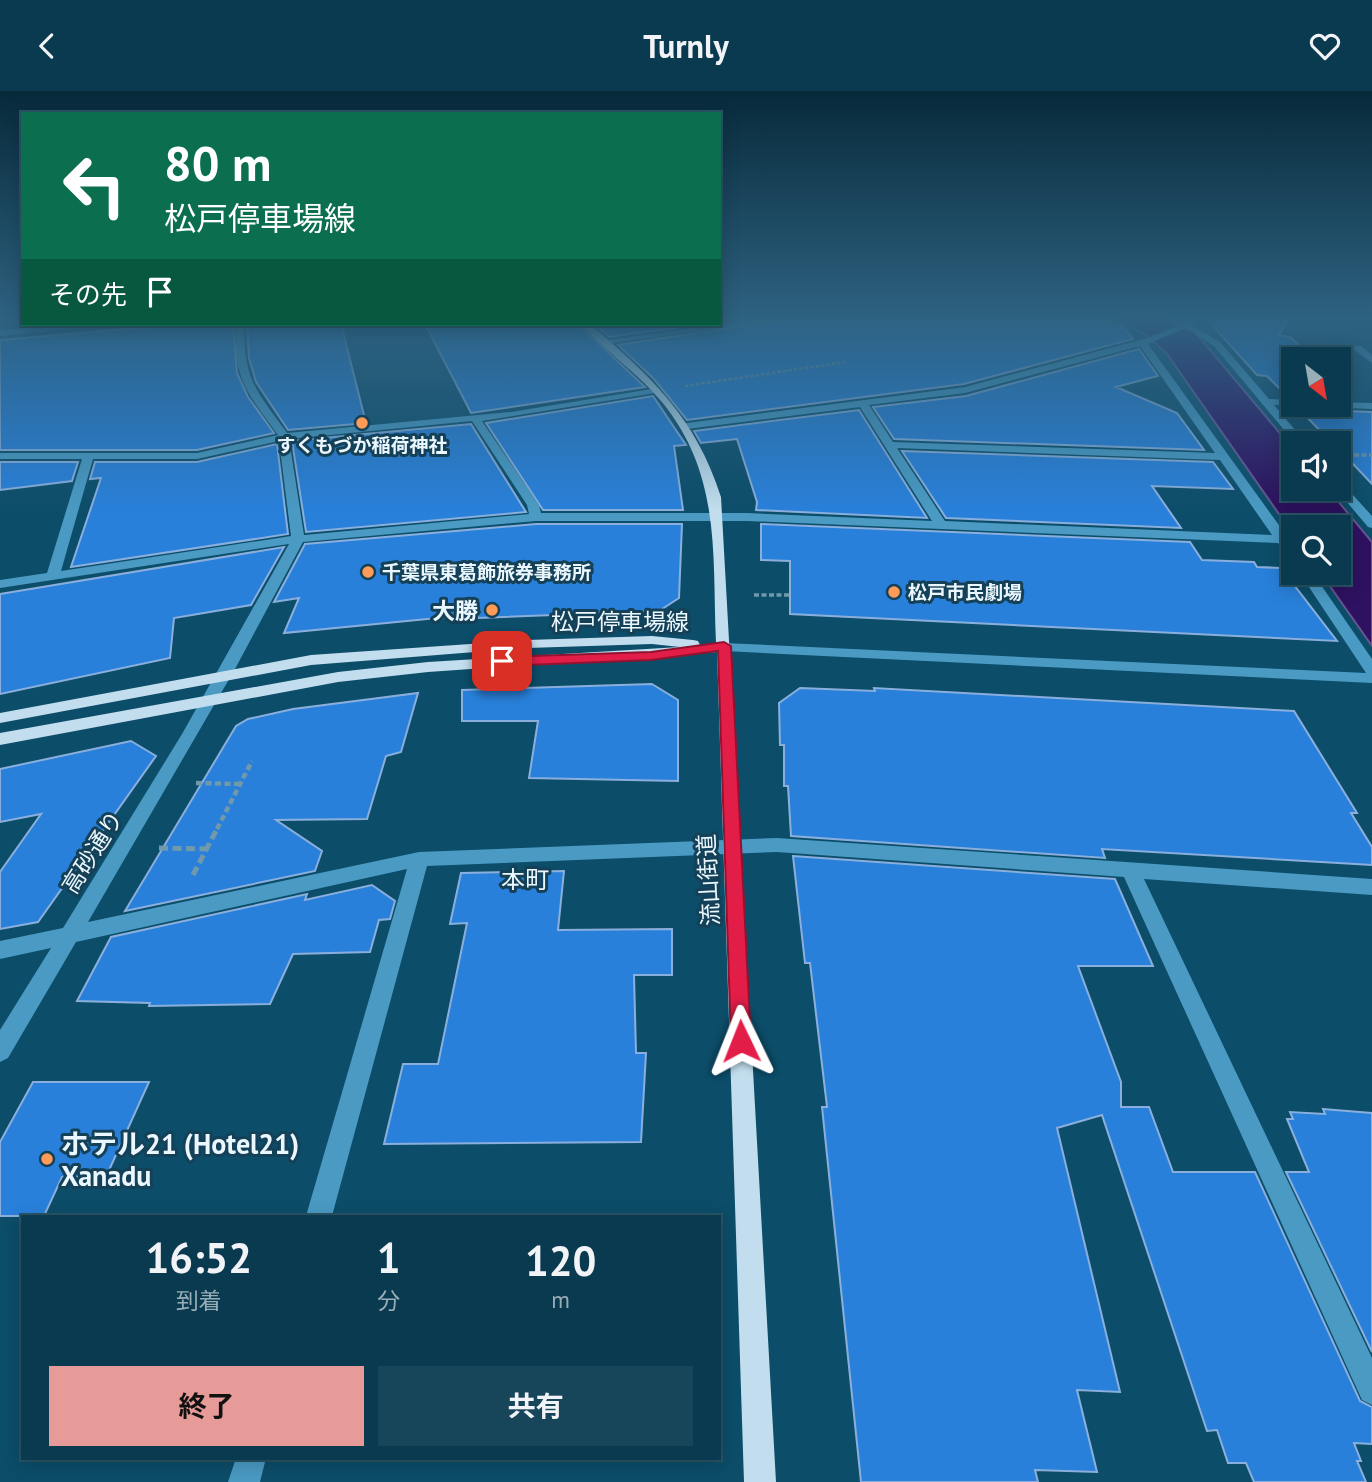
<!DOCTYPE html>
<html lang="ja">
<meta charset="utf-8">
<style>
:root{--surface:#093a4f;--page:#174559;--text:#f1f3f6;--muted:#99adb7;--line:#295466;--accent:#e69b98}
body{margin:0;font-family:"PT Sans","Noto Sans JP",sans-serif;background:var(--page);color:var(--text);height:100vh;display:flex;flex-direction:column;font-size:26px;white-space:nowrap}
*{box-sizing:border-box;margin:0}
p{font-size:23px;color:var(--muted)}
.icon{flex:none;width:38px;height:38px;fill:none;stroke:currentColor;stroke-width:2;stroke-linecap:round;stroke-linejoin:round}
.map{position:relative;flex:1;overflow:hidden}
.sheet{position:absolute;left:21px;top:1124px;width:700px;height:245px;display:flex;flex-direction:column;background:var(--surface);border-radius:0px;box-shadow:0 4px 18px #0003,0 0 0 2px var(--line)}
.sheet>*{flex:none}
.guide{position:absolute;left:21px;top:21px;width:700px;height:214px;border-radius:0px;box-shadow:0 4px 18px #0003,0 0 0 2px var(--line);background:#0b6e4f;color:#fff;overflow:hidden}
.needle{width:46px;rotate:149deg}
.controls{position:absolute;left:1281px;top:256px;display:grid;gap:14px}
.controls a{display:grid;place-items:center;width:70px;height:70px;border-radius:0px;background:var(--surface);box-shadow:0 4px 18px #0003,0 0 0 2px var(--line);font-size:35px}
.pin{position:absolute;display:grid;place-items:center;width:60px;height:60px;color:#fff;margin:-30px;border-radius:14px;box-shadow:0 4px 10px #0006}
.me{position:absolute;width:77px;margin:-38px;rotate:358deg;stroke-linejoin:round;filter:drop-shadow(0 0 5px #0008)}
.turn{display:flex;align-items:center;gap:24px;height:147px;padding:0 28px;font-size:32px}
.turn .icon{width:91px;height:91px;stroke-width:2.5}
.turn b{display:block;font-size:49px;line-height:60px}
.then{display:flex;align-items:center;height:66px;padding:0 28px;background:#0003;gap:14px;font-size:26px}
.eta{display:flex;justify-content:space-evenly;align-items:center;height:119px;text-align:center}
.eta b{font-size:42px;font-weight:700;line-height:49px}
.button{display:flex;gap:14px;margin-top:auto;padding:14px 28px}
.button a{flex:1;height:80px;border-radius:0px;background:var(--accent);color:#111;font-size:28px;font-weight:700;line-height:80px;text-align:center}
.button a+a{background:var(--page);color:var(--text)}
header{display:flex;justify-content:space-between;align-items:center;height:91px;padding:0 28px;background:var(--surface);font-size:32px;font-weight:700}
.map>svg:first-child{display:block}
</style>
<header><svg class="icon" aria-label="back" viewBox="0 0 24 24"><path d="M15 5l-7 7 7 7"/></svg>Turnly<svg class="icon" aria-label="heart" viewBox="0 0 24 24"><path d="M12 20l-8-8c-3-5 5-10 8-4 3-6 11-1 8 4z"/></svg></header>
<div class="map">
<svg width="1372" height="1391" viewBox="0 0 1372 1391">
<rect width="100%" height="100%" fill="#0c4d69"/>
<path fill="#2e1160" stroke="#67568f" stroke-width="2" d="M 1112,225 L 1163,225 L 1195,241 L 1293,358 L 1293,397 L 1327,397 L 1372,451 L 1372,555 L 1320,481 L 1339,481 L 1339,436 L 1293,436 L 1293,443 L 1167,263 L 1146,244 Z"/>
<path fill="#2980da" stroke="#8aafdc" stroke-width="2" d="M 806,225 L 1093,225 L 1114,234 L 1121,233 L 1133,248 L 964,293 L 687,329 L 654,288 L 618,254 Z
M 1204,225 L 1291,225 L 1279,244 L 1290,246 L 1314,268 L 1293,268 L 1293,306 L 1288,306 L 1267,285 L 1257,284 Z
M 182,233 L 233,233 L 237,282 L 248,306 L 274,342 L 197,359 L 0,359 L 0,249 Z
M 247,233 L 341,233 L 366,332 L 288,339 L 256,291 L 249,267 Z
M 425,233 L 578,233 L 645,296 L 471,322 Z
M 594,233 L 704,233 L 609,246 Z
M 1139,258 L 1158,285 L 1116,296 L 1177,322 L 1204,359 L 894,348 L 873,316 L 966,305 Z
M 653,305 L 686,354 L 674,355 L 683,419 L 543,419 L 486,332 Z
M 1300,313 L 1314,313 L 1322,319 L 1372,321 L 1372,393 L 1339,358 L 1339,352 L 1332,352 L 1297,316 Z
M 859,319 L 927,427 L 756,419 L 757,411 L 737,348 L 701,352 L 694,340 Z
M 471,333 L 526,421 L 306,441 L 292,350 Z
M 277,353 L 288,443 L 71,476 L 101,387 L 90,388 L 95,371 L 197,371 Z
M 902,360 L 1213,371 L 1233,398 L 1152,395 L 1181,437 L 946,427 Z
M 0,371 L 78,371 L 72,390 L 0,399 Z
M 536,433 L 682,433 L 679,507 L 659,520 L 478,527 L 478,523 L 284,542 L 299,507 L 274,511 L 305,453 Z
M 761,433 L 1190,451 L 1202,469 L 1254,471 L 1257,476 L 1281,477 L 1337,550 L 790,523 L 790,470 L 761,469 Z
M 284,456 L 251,514 L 174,527 L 170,567 L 0,603 L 0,503 Z
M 652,593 L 678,609 L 678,690 L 529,687 L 538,630 L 462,630 L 462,599 Z
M 800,597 L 875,600 L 874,597 L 1294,620 L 1357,722 L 1351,722 L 1372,756 L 1372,774 L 1102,758 L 1105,767 L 791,745 L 788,695 L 784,695 L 784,654 L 780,654 L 779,612 Z
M 418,602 L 401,661 L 386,665 L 367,728 L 276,729 L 322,760 L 315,780 L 125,820 L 236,635 L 248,628 L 293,618 Z
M 131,650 L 156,665 L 38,831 L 0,838 L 0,781 L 41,723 L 0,731 L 0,678 Z
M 793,765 L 1115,788 L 1153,875 L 1078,875 L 1121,991 L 1121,1016 L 1149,1016 L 1173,1081 L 1255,1081 L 1360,1310 L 1372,1316 L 1372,1353 L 1354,1352 L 1361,1370 L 1357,1370 L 1366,1391 L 1254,1391 L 1246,1372 L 1228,1372 L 1217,1339 L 1207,1340 L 1102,1024 L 1057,1037 L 1120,1301 L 1077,1299 L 1097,1381 L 1035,1379 L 1038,1391 L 861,1391 L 822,1016 L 827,1016 L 810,872 L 805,872 Z
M 564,780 L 558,839 L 672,838 L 672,884 L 634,884 L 636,962 L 646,962 L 641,1051 L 384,1053 L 403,973 L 438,973 L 467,832 L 450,833 L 461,782 Z
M 372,794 L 395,810 L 390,828 L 379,829 L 370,861 L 293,863 L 270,913 L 149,915 L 150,912 L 77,910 L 111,846 L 307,803 L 305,809 Z
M 33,991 L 149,991 L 106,1086 L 62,1086 L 44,1125 L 0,1125 L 0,1051 Z
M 1323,1018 L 1372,1022 L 1372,1261 L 1286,1081 L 1309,1081 L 1287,1028 L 1293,1028 L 1290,1021 L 1325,1023 Z"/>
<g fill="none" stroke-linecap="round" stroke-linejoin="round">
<path stroke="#7099ac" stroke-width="2.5" stroke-dasharray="3.5 2" stroke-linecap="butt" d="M 685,295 L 845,271"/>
<path stroke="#7099ac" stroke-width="3.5" stroke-dasharray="5 2.5" stroke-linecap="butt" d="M 1339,364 L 1372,364
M 754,504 L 790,504"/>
<path stroke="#7099ac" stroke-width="4.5" stroke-dasharray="6 3.5" stroke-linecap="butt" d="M 196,692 L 240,693
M 217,738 L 252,670"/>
<path stroke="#7099ac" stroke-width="5" stroke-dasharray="9 4.5" stroke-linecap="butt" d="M 159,757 L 207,758
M 193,784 L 218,736"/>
<path fill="#4a9ac3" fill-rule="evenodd" d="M 778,225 L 804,225 L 605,253 L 601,250 Z
M 1192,225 L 1201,225 L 1191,234 L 1220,251 L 1269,308 L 1293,309 L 1293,313 L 1297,313 L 1274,314 L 1306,352 L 1295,352 L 1214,255 L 1186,237 L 1148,253 L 1289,448 L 1293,455 L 1293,468 L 1288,467 L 1278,452 L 747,430 L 536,430 L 303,451 L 235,578 L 88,831 L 419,761 L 777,747 L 1372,788 L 1372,804 L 1144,788 L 1372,1267 L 1372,1314 L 1362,1309 L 1124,786 L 777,761 L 427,775 L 332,1125 L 306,1125 L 407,778 L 76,851 L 8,967 L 0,971 L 0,939 L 51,857 L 0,868 L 0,850 L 63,837 L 182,643 L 289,453 L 0,497 L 0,489 L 47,482 L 82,368 L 0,368 L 0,362 L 197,362 L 278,344 C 247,301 233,288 236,233 L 244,233 C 244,289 255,298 287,342 L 511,321 L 658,297 L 660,299 L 655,302 L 482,330 L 539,414 L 541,422 L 747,422 L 932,430 L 860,316 L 687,338 L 682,335 L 687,332 L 965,296 L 1144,248 L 1183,233 ZM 1140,255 L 1215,362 L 893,351 L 869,314 L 965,302 ZM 472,330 L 527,414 L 529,423 L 304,444 L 289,348 ZM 279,350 L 291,445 L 61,480 L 93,368 L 197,368 ZM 897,357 L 1220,369 L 1272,444 L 945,430 Z
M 82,233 L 114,233 L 0,245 L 0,239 Z
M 1355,255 L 1361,255 L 1372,264 L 1372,272 L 1355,259 Z
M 1339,311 L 1372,312 L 1372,318 L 1322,316 L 1317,313 L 1339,313 Z
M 1339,392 L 1343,393 L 1372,425 L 1372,437 L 1368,436 L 1335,397 L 1339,397 Z
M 1299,481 L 1312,481 L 1372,568 L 1372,592 L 724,560 L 717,556 L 724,552 L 1366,582 Z
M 236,1367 L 266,1367 L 260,1391 L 228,1391 Z"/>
<path fill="#c2deee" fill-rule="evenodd" d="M 581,233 L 590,233 C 652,287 695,325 721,406 L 776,1391 L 744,1391 L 717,561 L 428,581 L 338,591 L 0,654 L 0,642 L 338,581 L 428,571 L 680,556 L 652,553 L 527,557 L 311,574 L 0,632 L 0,622 L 311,564 L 527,549 L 652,545 L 693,549 L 698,550 L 700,554 L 716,552 C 712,464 722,385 662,311 C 638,282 606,261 581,233 Z"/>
</g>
<linearGradient id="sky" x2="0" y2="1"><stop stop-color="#072a3a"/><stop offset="0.54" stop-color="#2e6281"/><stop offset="1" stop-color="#2e6281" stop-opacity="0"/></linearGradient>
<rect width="1372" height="420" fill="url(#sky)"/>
<path fill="#e11d48" stroke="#92132f" stroke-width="2" d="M 724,551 L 731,555 L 751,950 L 748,956 L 741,959 L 734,956 L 731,950 L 718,560 L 651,569 L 502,575 L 495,570 L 502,566 L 651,561 Z"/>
<g fill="#fe9b58" stroke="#144157" stroke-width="2.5">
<circle cx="362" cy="332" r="7"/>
<circle cx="368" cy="481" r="7"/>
<circle cx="894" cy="501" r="7"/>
<circle cx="492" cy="519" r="7"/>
<circle cx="47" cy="1068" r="7"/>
</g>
<g text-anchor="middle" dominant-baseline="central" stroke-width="6" stroke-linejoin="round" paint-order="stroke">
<g font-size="19" font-weight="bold" fill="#ebf7fe" stroke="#144157" text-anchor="start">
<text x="362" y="354" text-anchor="middle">すくもづか稲荷神社</text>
<text x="382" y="481">千葉県東葛飾旅券事務所</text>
<text x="908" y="501">松戸市民劇場</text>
</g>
<g font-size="23" font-weight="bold" fill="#ebf7fe" stroke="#144157" text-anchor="end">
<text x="478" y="519">大勝</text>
</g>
<g font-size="23" fill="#ebf7fe" stroke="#144157">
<text x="620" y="530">松戸停車場線</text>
<text transform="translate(92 761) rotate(-58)">高砂通り</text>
<text transform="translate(708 789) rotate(-93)">流山街道</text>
</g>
<g font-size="24" fill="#ebf7fe" stroke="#144157">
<text x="525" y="788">本町</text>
</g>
<g font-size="28" font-weight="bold" fill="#ebf7fe" stroke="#144157" text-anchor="start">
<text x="61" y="1052">ホテル21 (Hotel21)<tspan x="61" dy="32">Xanadu</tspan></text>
</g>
</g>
</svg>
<div class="controls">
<a><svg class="needle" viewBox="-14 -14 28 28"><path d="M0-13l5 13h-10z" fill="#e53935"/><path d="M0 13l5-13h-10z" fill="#99adb7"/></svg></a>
<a><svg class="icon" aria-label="sound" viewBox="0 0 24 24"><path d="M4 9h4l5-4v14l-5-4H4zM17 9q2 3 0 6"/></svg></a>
<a><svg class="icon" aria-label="search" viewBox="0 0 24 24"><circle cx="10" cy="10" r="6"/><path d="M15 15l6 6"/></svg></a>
</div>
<div class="pin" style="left:502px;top:570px;background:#d93025"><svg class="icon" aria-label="arrive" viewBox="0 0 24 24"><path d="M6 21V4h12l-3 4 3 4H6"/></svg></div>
<svg class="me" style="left:741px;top:950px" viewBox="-20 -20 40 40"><path d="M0-17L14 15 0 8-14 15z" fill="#e11d48" stroke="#fff" stroke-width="4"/></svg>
<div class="guide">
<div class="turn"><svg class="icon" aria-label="left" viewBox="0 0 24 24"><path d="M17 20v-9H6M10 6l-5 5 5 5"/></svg><div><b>80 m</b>松戸停車場線</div></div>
<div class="then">その先<svg class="icon" aria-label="arrive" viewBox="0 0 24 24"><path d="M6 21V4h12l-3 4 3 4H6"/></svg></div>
</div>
<section class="sheet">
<div class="eta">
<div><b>16:52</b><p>到着</p></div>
<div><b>1</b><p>分</p></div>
<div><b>120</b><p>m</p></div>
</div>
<div class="button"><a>終了</a><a>共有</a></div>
</section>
</div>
